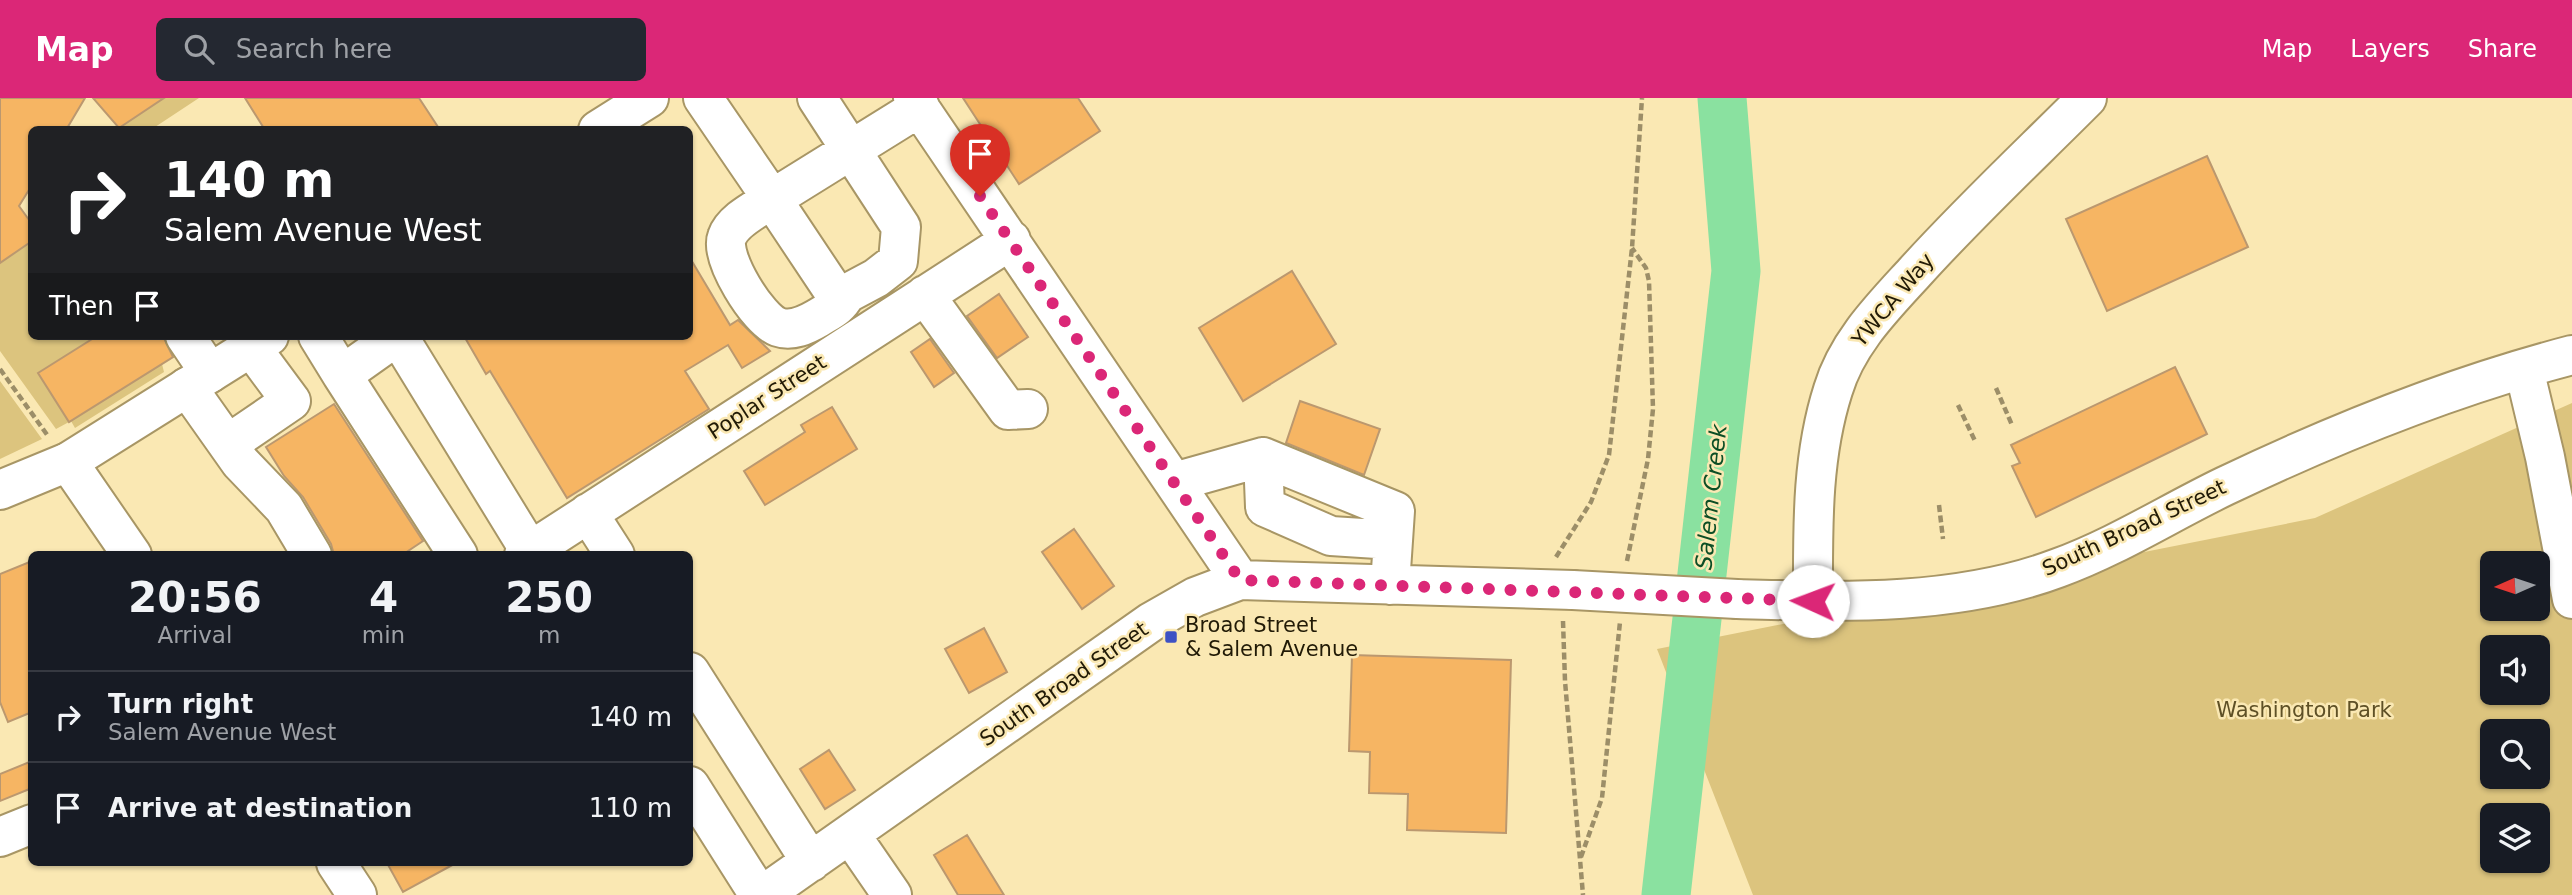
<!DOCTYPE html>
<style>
:root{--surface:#171b24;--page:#242831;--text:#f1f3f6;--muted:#9ea1a6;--line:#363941;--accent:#db2777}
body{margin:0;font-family:"DejaVu Sans",sans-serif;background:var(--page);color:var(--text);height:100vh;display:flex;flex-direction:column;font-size:26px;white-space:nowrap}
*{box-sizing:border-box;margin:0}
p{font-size:23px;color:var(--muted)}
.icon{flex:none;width:38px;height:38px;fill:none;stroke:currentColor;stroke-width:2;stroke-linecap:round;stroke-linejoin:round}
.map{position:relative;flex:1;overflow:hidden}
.details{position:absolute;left:28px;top:453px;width:665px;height:315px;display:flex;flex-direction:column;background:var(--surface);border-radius:10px;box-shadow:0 2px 5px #0004}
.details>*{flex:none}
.top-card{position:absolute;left:28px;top:28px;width:665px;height:214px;border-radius:10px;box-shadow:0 2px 5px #0004;background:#202124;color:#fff;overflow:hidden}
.needle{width:46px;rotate:267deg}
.buttons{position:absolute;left:2480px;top:453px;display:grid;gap:14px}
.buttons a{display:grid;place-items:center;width:70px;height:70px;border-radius:10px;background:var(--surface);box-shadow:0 2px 5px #0004;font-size:35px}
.pin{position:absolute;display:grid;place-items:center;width:60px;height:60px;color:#fff;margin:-72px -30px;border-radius:50% 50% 50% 0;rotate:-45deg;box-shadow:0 0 7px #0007}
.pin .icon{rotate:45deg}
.me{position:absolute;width:77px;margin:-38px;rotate:272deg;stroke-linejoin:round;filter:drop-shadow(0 0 5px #0008)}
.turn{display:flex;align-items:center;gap:24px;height:147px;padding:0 21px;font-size:32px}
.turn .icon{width:91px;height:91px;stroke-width:2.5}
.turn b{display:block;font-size:49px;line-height:60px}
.then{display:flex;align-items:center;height:66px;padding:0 21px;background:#0003;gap:14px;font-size:26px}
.eta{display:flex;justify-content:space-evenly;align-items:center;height:119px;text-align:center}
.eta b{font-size:42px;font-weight:600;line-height:49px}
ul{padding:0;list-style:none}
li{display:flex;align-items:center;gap:21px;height:91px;padding:0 21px;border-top:2px solid var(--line)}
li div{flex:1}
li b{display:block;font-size:26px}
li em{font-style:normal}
header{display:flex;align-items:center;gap:42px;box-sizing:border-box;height:98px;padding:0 35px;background:var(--accent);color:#fff}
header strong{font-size:33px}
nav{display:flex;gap:38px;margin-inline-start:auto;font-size:24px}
.search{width:490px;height:63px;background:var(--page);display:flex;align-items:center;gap:18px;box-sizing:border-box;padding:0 24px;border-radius:10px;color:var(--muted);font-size:26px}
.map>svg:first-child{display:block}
</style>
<header>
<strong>Map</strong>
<div class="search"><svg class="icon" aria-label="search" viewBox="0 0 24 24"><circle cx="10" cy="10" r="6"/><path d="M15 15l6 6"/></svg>Search here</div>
<nav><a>Map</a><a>Layers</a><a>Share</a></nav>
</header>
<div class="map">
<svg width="2572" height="797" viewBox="0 0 2572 797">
<rect width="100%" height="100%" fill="#fae8b3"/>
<path fill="#dcc47e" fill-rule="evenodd" d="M 164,0 L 199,0 L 152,31 L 119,30 Z
M 31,143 L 32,238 L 97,238 L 38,275 L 69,324 L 56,331 L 0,253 L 0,165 Z
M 162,266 L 164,274 L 75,330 L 71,323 Z
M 0,283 L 42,341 L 0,361 Z
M 2572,305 L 2572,797 L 1753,797 L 1657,551 L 2315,420 ZM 2492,466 L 2538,466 L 2538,511 L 2492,511 ZM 2492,550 L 2538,550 L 2538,595 L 2492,595 ZM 2492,634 L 2538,634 L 2538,679 L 2492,679 ZM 2492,718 L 2538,718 L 2538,763 L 2492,763 Z"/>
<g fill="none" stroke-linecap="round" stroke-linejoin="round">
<path stroke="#8ae1a0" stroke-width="49" d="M 1666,797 L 1736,173 L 1722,0"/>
</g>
<path fill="#f6b563" stroke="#bb986f" stroke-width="2" d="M 0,0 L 85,0 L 66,32 L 32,32 L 32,87 L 19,108 L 32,126 L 32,143 L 0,165 Z
M 93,0 L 164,0 L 119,30 Z
M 245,0 L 419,0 L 440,32 L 265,32 Z
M 963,0 L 1078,0 L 1100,33 L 1019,86 Z
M 2207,58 L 2248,149 L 2107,213 L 2066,121 Z
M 690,160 L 730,227 L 738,222 L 770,253 L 742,270 L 728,247 L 685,273 L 709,311 L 567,400 L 490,273 L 486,276 L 464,238 L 690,238 Z
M 1292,173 L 1336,246 L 1243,303 L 1199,230 Z
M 999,196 L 1028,239 L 997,260 L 967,218 Z
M 97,238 L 163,238 L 173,259 L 69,324 L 38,275 Z
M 930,241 L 954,275 L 934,289 L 911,254 Z
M 2175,269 L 2207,336 L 2036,419 L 2012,368 L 2020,365 L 2011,347 Z
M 1300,303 L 1380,331 L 1364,377 L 1286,345 Z
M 334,306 L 423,443 L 402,457 L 334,457 L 331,446 L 303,399 L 284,378 L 266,349 Z
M 832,309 L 857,351 L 765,407 L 744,373 L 805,334 L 801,327 Z
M 1074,431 L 1114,488 L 1082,511 L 1042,454 Z
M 32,463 L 32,614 L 8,624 L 0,604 L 0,476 Z
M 984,530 L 1007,574 L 969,595 L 945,551 Z
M 1352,557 L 1511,562 L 1506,735 L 1407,732 L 1408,696 L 1369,695 L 1370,654 L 1349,653 Z
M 829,652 L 855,692 L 825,711 L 800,671 Z
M 32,663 L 32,690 L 0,703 L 0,676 Z
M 967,737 L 1004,797 L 958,797 L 934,757 Z
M 387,765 L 456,765 L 403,794 Z"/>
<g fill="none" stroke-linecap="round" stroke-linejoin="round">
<defs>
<path id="minor" d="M 703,0 L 772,101 L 920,9
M 817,0 L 901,129 L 898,163 L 876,180 L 846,196 L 832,191 L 772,101 C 757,111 733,122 727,139 C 719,159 758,222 778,229 C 792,234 806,227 818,220 C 831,212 839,209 846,196
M 913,0 L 1240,482
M 925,197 L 1008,312 L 1028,311
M 185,238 L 210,275
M 318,238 L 342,277
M 397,238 L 342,277 L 458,457
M 398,238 L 530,453
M 2524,271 L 2545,359 L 2572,501
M 187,289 L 240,364 L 284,410 L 312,457
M 228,346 L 291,303 L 251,249
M 1263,359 L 1265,409 L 1331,438 L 1393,442
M 68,364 L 132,457
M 1174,384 L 1263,359 L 1395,413 L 1390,487
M 588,415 L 615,457
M 524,457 L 1011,142
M 1737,501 C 1843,504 1957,508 2058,470 C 2116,449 2169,415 2225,388 C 2336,335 2453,288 2572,257
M 1813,503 C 1813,432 1811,361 1833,292 C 1847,245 1882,210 1914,175 C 1969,114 2029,58 2087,0
M 690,574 L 811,764
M 690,688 L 759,797
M 850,736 L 892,797
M 0,739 L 32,726
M 336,765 L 357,797
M 763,797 L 1151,524 L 1195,499 L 1240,482 L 1573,492"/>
<path id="major" d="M 598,32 L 649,0
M 0,392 L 68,364 L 269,238"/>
</defs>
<use href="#minor" stroke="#a89665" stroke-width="42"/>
<use href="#major" stroke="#a89665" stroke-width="42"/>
<path stroke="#9c8e68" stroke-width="4.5" stroke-dasharray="7 3.5" stroke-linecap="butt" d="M 0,271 L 48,338
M 1996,290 L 2012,327
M 1958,307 L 1975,343
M 1939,407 L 1943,441
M 1556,459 L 1591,404 L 1609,357 L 1632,150 L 1642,0
M 1627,463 L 1648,361 L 1653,311 L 1649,183 L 1646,170 L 1632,150
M 1563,523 L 1565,583 L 1583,797
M 1581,759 L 1602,700 L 1620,524"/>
<use href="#minor" stroke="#fff" stroke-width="38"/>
<use href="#major" stroke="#fff" stroke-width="38"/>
<defs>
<path id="minor-bridge" d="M 1573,492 L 1737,501"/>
</defs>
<use href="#minor-bridge" stroke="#a89665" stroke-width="42" stroke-linecap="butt"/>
<use href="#minor-bridge" stroke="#fff" stroke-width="38"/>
</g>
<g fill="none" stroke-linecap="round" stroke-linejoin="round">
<path stroke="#db2777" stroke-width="12" stroke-dasharray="0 21.6" d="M 980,98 L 1240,482 L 1813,503"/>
</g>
<rect fill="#3d51c4" stroke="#fae8b3" stroke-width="2.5" x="1164" y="532" width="14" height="14" rx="3.5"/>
<g text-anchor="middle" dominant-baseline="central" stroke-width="5" stroke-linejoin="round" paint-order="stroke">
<g font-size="21" fill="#211a06" stroke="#fae8b3">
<text transform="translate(1893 202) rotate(-50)">YWCA Way</text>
<text transform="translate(767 299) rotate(-33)">Poplar Street</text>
<text transform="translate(2134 430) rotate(-25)">South Broad Street</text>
<text transform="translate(1064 586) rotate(-35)">South Broad Street</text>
</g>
<g font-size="21" fill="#211a06" stroke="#fae8b3" text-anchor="start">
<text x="1185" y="527">Broad Street<tspan x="1185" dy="24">&amp; Salem Avenue</tspan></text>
</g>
<g font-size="21" fill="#5e5026" stroke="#fae8b3">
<text x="2304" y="612">Washington Park</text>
</g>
<g font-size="23" font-style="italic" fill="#0c4e25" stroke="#fae8b3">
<text transform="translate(1711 399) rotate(-84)">Salem Creek</text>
</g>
</g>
</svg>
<div class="buttons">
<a><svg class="needle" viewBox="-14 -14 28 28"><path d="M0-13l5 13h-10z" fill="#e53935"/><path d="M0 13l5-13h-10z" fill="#9ea1a6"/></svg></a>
<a><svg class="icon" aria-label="sound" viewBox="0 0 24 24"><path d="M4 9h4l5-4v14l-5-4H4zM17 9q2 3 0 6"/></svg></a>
<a><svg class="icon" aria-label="search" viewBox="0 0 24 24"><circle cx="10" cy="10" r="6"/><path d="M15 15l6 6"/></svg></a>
<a><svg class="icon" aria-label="layers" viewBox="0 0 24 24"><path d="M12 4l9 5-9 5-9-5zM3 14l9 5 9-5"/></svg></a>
</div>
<div class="pin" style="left:980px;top:98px;background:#d93025"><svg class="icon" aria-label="arrive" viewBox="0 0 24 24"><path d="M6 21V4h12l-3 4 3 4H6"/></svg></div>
<svg class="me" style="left:1813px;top:503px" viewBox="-20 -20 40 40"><circle r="19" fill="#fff"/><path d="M0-13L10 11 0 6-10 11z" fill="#db2777"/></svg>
<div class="top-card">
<div class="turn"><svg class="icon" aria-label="right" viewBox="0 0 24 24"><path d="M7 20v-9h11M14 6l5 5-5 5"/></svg><div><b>140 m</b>Salem Avenue West</div></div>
<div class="then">Then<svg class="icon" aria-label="arrive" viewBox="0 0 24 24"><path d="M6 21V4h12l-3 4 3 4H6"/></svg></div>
</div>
<section class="details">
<div class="eta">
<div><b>20:56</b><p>Arrival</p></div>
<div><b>4</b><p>min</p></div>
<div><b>250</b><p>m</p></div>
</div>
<ul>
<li><svg class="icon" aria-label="right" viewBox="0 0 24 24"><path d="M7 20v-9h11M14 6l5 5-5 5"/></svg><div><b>Turn right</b><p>Salem Avenue West</p></div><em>140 m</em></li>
<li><svg class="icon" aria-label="arrive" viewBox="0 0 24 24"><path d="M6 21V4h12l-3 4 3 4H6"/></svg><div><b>Arrive at destination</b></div><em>110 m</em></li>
</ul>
</section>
</div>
